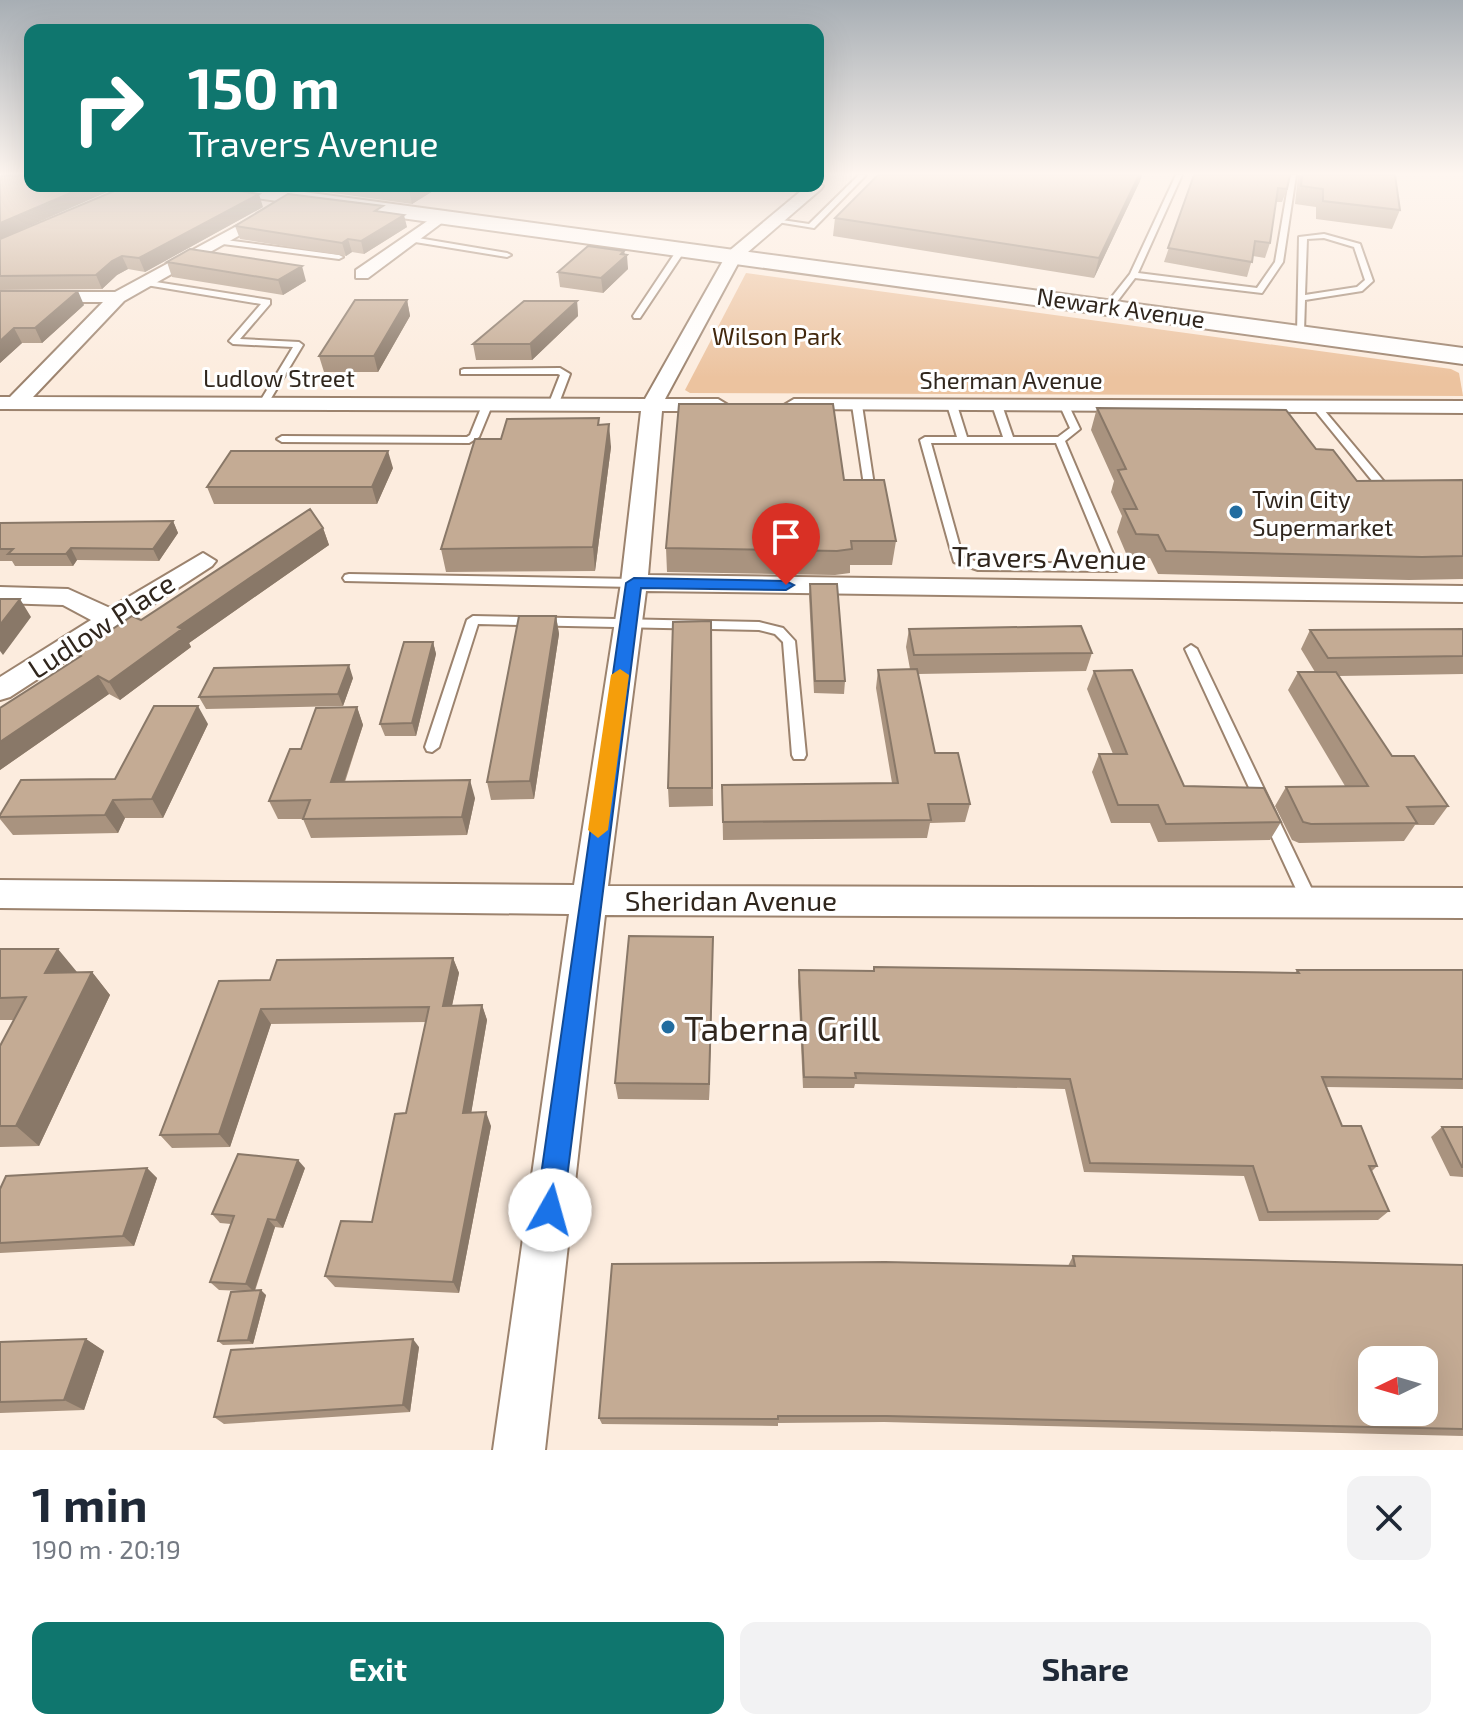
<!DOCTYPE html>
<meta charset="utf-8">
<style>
:root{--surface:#fff;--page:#f2f2f3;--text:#1f2937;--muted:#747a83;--accent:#0f766e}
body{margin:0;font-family:"Exo 2",sans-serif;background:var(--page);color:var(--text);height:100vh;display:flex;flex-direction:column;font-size:30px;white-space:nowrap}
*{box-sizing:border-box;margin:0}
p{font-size:26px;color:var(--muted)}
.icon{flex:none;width:44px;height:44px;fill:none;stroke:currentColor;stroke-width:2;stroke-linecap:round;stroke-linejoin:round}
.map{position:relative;height:1450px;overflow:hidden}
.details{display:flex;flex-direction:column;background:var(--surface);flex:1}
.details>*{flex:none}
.hud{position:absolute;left:24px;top:24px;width:800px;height:168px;border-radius:16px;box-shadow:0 8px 32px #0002;background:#0f766e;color:#fff;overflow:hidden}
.needle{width:52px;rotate:265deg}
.fabs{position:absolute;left:1358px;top:1346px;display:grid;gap:16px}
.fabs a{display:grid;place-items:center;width:80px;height:80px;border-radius:16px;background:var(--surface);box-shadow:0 8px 32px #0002;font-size:40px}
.pin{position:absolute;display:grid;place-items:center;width:68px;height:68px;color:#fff;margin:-82px -34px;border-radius:50% 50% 50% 0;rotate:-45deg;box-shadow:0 0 8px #0007}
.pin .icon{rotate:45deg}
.me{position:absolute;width:88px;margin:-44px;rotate:7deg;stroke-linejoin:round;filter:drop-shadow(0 0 6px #0008)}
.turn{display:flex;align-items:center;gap:28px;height:168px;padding:0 32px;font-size:36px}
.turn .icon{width:104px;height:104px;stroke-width:2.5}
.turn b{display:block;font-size:56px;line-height:68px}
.round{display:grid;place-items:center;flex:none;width:84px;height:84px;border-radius:16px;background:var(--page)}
.overview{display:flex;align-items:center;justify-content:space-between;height:136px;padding:0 32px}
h1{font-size:48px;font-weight:700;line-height:60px}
.action{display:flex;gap:16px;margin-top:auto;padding:16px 32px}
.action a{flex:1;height:92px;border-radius:16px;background:var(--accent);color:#fff;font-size:32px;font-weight:700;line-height:92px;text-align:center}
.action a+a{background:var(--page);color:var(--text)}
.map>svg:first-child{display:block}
</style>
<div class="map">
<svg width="1463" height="1450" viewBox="0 0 1463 1450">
<rect width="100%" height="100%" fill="#fcecde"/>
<path fill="#ecc39f" d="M 746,273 L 1451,369 L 1459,373 L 1463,396 L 690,393 L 685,390 Z"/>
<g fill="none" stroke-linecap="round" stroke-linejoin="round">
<defs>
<path id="lane" d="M 859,175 L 866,175 L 814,228 L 771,221 L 775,219 L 809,224 Z
M 1176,175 L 1182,175 L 1138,273 L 1257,288 L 1275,262 L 1290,175 L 1296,175 L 1283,262 L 1262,293 L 1135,278 L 1113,307 L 1107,307 L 1107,303 L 1130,274 Z
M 1324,234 L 1360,244 L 1373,281 L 1362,291 L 1305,300 L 1304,332 L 1297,334 L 1299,237 ZM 1324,238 L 1354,247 L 1365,280 L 1357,287 L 1305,295 L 1307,239 Z
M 412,237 L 507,253 L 511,255 L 507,257 L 409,241 L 409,237 Z
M 218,239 L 339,255 L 343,257 L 339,259 L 215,243 L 214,241 Z
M 679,247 L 686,249 L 640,318 L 634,318 L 633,316 Z
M 143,280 L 270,300 L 270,304 L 240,339 L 299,342 L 303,345 L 267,405 L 259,403 L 293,347 L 233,344 L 229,341 L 261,304 L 140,284 L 139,282 Z
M 464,369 L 560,368 L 570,374 L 559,403 L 554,406 L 549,403 L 560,375 L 558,374 L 461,374 L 461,370 Z
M 488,400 L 493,403 L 479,437 L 469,443 L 282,442 L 277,439 L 282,436 L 467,437 L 470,435 L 483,403 Z
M 857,402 L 862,405 L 875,492 L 870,495 L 865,492 L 852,405 Z
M 952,402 L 957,405 L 967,437 L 1003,437 L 992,405 L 997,402 L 1002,405 L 1013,437 L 1058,437 L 1070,428 L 1060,406 L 1068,404 L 1080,429 L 1065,441 L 1119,568 L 1117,571 L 978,570 L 954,562 L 920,440 L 925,437 L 957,437 L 947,405 ZM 931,443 L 1056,443 L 1106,564 L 979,562 L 963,558 Z
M 1313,404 L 1319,404 L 1386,484 L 1398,487 L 1398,491 L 1378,488 L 1313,408 Z
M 349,574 L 634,579 L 640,583 L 634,587 L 345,581 L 343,578 L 345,575 Z
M 473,616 L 759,622 L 783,628 L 795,641 L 806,755 L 804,759 L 794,759 L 792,755 L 783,642 L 775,634 L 759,630 L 478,624 L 439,747 L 432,752 L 427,751 L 425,747 L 467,620 Z
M 1191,645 L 1197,649 L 1318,902 L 1316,907 L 1310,909 L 1304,907 L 1302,902 L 1185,649 Z"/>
<path id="street" d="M 818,182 L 823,186 L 821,189 L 741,258 L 665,399 L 718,399 L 728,405 L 718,411 L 662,411 L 648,575 L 1463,586 L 1463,602 L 646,591 L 608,886 L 1463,888 L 1463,918 L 605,915 L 545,1450 L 493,1450 L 569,914 L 0,908 L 0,880 L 574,885 L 621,583 L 641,411 L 0,409 L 0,397 L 10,397 L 103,302 L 0,302 L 0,292 L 115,292 L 272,207 L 279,211 L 277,214 L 124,301 L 33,397 L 645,399 L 728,252 L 807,186 L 818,186 Z
M 442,211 L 450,216 L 447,219 L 368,278 L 356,278 L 356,270 Z
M 794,399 L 1463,401 L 1463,413 L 787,409 L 784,405 Z
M 203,553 L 216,561 L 212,566 L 10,697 L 0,700 L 0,677 L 91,620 L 63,605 L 0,603 L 0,587 L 68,589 L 110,608 Z"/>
<path id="secondary" d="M 285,186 L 305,186 L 295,201 L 288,203 L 278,197 Z"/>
<path id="primary" d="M 202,186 L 259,186 L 1463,348 L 1463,364 L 212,192 Z"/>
</defs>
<use href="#lane" stroke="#9c836e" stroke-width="4"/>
<use href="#street" stroke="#9c836e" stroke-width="4"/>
<use href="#secondary" stroke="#9c836e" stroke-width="4"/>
<use href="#primary" stroke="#9c836e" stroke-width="4"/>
<use href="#lane" fill="#fff" fill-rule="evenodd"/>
<use href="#street" fill="#fff" fill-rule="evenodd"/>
<use href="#secondary" fill="#fff" fill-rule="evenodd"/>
<use href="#primary" fill="#fff" fill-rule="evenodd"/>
</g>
<path fill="#a9937f" d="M 1194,175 L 1287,189 L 1282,202 L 1276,202 L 1270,243 L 1265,258 L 1253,256 L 1247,277 L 1164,262 Z
M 1298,175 L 1395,175 L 1400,210 L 1392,229 L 1316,219 L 1316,207 L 1295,204 Z
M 1140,181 L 1094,278 L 833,236 L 835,218 Z
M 318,186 L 441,186 L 412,204 L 319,191 Z
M 501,186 L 530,186 L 525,189 Z
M 263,207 L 145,272 L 128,269 L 117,275 L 102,289 L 0,290 L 0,239 Z
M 384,212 L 407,227 L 364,254 L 352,252 L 346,256 L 240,239 L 235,226 Z
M 624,251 L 628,269 L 603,293 L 560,287 L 558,272 Z
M 167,262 L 306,281 L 283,295 L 172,277 Z
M 0,291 L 84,305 L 42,343 L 22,343 L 0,363 Z
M 407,300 L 410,316 L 378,372 L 324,372 L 319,356 Z
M 577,301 L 578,316 L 532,360 L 476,360 L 473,344 Z
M 1097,408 L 1316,449 L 1357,481 L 1463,480 L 1463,579 L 1409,580 L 1158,574 L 1150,558 L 1128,558 L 1117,532 L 1122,516 L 1111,492 L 1114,481 L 1091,430 Z
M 600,425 L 611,447 L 595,571 L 446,572 L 441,549 L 501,439 Z
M 393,468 L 377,504 L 214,504 L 207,487 Z
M 844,480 L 896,541 L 892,565 L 850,565 L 850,573 L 835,575 L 667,572 L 666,548 Z
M 173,521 L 178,533 L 159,561 L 77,560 L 73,566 L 15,566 L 12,561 L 0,561 L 0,523 Z
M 323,528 L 329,545 L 189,643 L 191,647 L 120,700 L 109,694 L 0,770 L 0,708 L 79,657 L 77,653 Z
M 810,584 L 845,681 L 844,694 L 814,693 L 809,596 Z
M 556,616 L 559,634 L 534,799 L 491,800 L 487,782 Z
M 711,621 L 713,806 L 669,807 L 668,788 Z
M 909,629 L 1092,653 L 1086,671 L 918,674 L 935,753 L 970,804 L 965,822 L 930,823 L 927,838 L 723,840 L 722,785 L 892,783 L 876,688 L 878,670 L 910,669 L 906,647 Z
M 1463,629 L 1463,674 L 1339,676 L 1392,756 L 1448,806 L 1434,825 L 1415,825 L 1404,841 L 1299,843 L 1292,840 L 1275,806 L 1286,787 L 1345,786 L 1288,690 L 1298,672 L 1315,672 L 1301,649 L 1310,630 Z
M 433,642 L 436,654 L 416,736 L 385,736 L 380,724 Z
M 1094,671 L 1184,786 L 1281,822 L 1270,840 L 1158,842 L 1150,823 L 1111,823 L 1092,772 L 1099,754 L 1113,754 L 1087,689 Z
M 353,678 L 343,706 L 206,709 L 199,697 Z
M 357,707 L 363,725 L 345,782 L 475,798 L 467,835 L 311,838 L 303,819 L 278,819 L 269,801 L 301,749 Z
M 208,724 L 163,818 L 125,818 L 118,833 L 13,835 L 0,819 L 0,815 L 115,779 Z
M 0,949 L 76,973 L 92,972 L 110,995 L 39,1146 L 0,1147 L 0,1046 L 14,1020 L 0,1020 Z
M 713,954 L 709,1100 L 618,1099 L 615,1083 Z
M 453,958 L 459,973 L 452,1005 L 482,1005 L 487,1020 L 471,1113 L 491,1126 L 459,1293 L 335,1287 L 325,1276 L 372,1222 L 406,1113 L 426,1022 L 271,1024 L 230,1147 L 172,1148 L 160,1135 L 270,980 Z
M 874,967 L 1295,973 L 1297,970 L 1463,970 L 1463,1089 L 1326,1087 L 1342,1126 L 1377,1166 L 1372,1171 L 1389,1211 L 1378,1220 L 1259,1221 L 1244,1176 L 1084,1172 L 1065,1089 L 855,1084 L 854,1088 L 803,1088 L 798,981 L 799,970 L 873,971 Z
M 1442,1127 L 1463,1127 L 1463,1177 L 1450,1176 L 1431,1137 Z
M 147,1168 L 157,1178 L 134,1246 L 0,1253 L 0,1189 Z
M 305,1168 L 283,1228 L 275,1227 L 255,1291 L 266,1295 L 253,1344 L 223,1345 L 218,1341 L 244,1291 L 219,1290 L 210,1282 L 231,1224 L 220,1223 L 212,1214 Z
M 1073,1256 L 1463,1265 L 1463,1436 L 884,1422 L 778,1423 L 778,1426 L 602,1424 L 599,1418 L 1068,1266 Z
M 86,1339 L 104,1351 L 84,1410 L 0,1413 L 0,1342 Z
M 419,1347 L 410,1412 L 224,1424 L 214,1417 Z"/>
<path fill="#897868" d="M 1139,175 L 1142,175 L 1140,181 L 1094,278 L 1099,258 Z
M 87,186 L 113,186 L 114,189 L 0,239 L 0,223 Z
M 416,186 L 441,186 L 412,204 L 409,190 Z
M 259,194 L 263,207 L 145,272 L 139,258 Z
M 404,215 L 407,227 L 364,254 L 361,241 Z
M 348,239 L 352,252 L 346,256 L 342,243 Z
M 624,251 L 625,257 L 627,255 L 628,269 L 603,293 L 601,278 Z
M 122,256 L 128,269 L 117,275 L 102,289 L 96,275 L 112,261 Z
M 302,266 L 306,281 L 283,295 L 278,280 Z
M 78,291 L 84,305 L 42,343 L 35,328 Z
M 407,300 L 410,316 L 378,372 L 374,356 Z
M 577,301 L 578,316 L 532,360 L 530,344 Z
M 14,328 L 22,343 L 0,363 L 0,341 Z
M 609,424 L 611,447 L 595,571 L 593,547 Z
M 388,451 L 393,468 L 377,504 L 372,487 Z
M 173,521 L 178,533 L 159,561 L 153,549 Z
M 323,528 L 329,545 L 189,643 L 191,647 L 120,700 L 109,682 L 178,627 Z
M 71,548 L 77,560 L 73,566 L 66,554 Z
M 20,599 L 31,617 L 3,655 L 0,651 L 0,625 Z
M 556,616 L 559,634 L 534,799 L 530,781 Z
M 433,642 L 436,654 L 416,736 L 412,723 Z
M 349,665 L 353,678 L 343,706 L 338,694 Z
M 98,676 L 109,694 L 0,770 L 0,742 Z
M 198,706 L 208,724 L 163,818 L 152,799 Z
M 357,707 L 363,725 L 338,800 L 331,782 Z
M 470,780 L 475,798 L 467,835 L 462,817 Z
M 113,800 L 125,818 L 118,833 L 105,815 Z
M 713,937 L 713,954 L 709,1100 L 709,1084 Z
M 58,949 L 77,972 L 65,995 L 45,973 Z
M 453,958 L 459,973 L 449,1020 L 443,1006 Z
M 92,972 L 110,995 L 39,1146 L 16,1126 Z
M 482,1005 L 487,1020 L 469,1126 L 463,1113 Z
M 261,1009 L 271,1024 L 230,1147 L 219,1134 Z
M 486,1112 L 491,1126 L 459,1293 L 453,1282 Z
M 298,1160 L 305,1168 L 283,1228 L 276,1220 Z
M 147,1168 L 157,1178 L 134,1246 L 123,1236 Z
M 268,1219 L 275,1227 L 254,1292 L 246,1284 Z
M 261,1290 L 266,1295 L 253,1344 L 248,1340 Z
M 86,1339 L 104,1351 L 84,1410 L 64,1400 Z
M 413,1339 L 419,1347 L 410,1412 L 403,1405 Z"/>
<path fill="#c4ab94" stroke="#897868" stroke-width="2" fill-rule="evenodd" d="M 30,175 L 30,186 L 87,186 L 0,223 L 0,176 Z
M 878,175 L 1139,175 L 1099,258 L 835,218 Z
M 1194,175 L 1290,175 L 1287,189 L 1278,188 L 1270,243 L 1255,241 L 1252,262 L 1168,248 Z
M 1302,175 L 1395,175 L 1400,210 L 1323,201 L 1323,189 L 1301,186 Z
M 126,186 L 202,186 L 259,194 L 139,258 L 122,256 L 112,261 L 96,275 L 0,276 L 0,239 Z
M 378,186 L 416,186 L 409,190 Z
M 288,194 L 383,206 L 375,211 L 404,215 L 361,241 L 348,239 L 342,243 L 235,226 Z
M 588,246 L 624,251 L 621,254 L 627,255 L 601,278 L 558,272 Z
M 190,249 L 302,266 L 278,280 L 167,262 Z
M 0,291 L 78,291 L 35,328 L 14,328 L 0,341 Z
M 355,300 L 407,300 L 374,356 L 319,356 Z
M 524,301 L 577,301 L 530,344 L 473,344 Z
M 679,404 L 833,404 L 844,480 L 884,480 L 896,541 L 851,541 L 852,549 L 837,551 L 666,548 Z
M 1097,408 L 1286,410 L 1316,449 L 1333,450 L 1357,481 L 1463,480 L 1463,556 L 1422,557 L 1166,551 L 1158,535 L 1136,534 L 1124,509 L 1137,509 L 1118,470 L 1126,469 Z
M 599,418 L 598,425 L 609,424 L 593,547 L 441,549 L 475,439 L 501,439 L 507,419 Z
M 231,451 L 388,451 L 372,487 L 207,487 Z
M 310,509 L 323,528 L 178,627 L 182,629 L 109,682 L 98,676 L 0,742 L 0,708 L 81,656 L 77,653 L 132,616 L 141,620 Z
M 173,521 L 153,549 L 71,548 L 66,554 L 8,554 L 13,549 L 0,549 L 0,523 Z
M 810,584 L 837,584 L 845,681 L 815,681 Z
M 0,599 L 20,599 L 0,625 Z
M 519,616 L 556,616 L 530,781 L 487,782 Z
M 711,621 L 712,788 L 668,788 L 673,622 Z
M 1081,626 L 1092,653 L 914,655 L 909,629 Z
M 1463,629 L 1463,656 L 1328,658 L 1310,630 Z
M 404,642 L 433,642 L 412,723 L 380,724 Z
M 349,665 L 338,694 L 199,697 L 214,668 Z
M 917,669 L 935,753 L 958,753 L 970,804 L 928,804 L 931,820 L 723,822 L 722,785 L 898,783 L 878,670 Z
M 1132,670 L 1184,786 L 1264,788 L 1281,822 L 1166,824 L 1158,805 L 1118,805 L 1099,754 L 1127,754 L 1094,671 Z
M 1298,672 L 1336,672 L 1392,756 L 1414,756 L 1448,806 L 1407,807 L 1417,823 L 1311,824 L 1303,822 L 1286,787 L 1368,786 Z
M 154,706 L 198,706 L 152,799 L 113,800 L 105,815 L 0,817 L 0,815 L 21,780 L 115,779 Z
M 357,707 L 331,782 L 470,780 L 462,817 L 303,819 L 310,800 L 269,801 L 290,749 L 301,749 L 316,708 Z
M 629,936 L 713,937 L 709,1084 L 615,1083 Z
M 0,949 L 58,949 L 45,973 L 92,972 L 16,1126 L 0,1126 L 0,1046 L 26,997 L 0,998 Z
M 453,958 L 443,1006 L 482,1005 L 463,1113 L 486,1112 L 453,1282 L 325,1276 L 341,1221 L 372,1222 L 395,1114 L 406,1113 L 429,1007 L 261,1009 L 219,1134 L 160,1135 L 219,981 L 270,980 L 277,960 Z
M 874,967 L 1299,973 L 1297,970 L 1463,970 L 1463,1079 L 1322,1077 L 1342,1126 L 1361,1126 L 1377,1166 L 1369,1166 L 1389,1211 L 1268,1212 L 1253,1166 L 1090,1163 L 1070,1079 L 855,1073 L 856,1078 L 804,1077 L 799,970 L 874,971 Z
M 1442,1127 L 1463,1127 L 1463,1167 L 1462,1167 Z
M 238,1154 L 298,1160 L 276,1220 L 268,1219 L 246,1284 L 210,1282 L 234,1216 L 212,1214 Z
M 147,1168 L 123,1236 L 0,1243 L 0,1189 L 6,1176 Z
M 1073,1256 L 1463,1265 L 1463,1429 L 887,1416 L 778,1416 L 778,1419 L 599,1418 L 612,1264 L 885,1262 L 1075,1266 ZM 1372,1360 L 1424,1360 L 1424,1412 L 1372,1412 Z
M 261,1290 L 248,1340 L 218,1341 L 231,1292 Z
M 86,1339 L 64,1400 L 0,1402 L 0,1342 Z
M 413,1339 L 403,1405 L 214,1417 L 231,1350 Z"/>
<linearGradient id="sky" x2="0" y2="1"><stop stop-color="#a7aeb4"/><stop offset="0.46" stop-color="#fef6f0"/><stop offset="1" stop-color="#fef6f0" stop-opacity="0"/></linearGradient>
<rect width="1463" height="378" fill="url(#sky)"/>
<path fill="#1a73e8" stroke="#114b97" stroke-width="2" d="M 634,578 L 786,581 L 794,585 L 786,590 L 641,588 L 563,1210 L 559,1219 L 550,1223 L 540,1219 L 536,1210 L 626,583 Z"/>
<path fill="#f59e0b" d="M 620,669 L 629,675 L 608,830 L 598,838 L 588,830 L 611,675 Z"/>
<g fill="#226c9f" stroke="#fff" stroke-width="3">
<circle cx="1236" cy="512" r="8"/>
<circle cx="668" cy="1027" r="8"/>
</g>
<g text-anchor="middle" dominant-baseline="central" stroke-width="6" stroke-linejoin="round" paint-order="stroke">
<g font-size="24" fill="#30261d" stroke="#fff">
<text transform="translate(1121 307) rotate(8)">Newark Avenue</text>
<text x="279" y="377">Ludlow Street</text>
<text x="1011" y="379">Sherman Avenue</text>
</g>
<g font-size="24" fill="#43280d" stroke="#fff">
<text x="777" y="335">Wilson Park</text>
</g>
<g font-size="24" fill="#30261d" stroke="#fff" text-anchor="start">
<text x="1252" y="498">Twin City<tspan x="1252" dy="28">Supermarket</tspan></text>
</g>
<g font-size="28" fill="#30261d" stroke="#fff">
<text transform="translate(1049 557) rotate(1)">Travers Avenue</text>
<text transform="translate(101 625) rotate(-33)">Ludlow Place</text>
<text x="731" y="900">Sheridan Avenue</text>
</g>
<g font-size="34" fill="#30261d" stroke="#fff" text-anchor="start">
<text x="684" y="1027">Taberna Grill</text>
</g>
</g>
</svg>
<div class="fabs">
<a><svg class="needle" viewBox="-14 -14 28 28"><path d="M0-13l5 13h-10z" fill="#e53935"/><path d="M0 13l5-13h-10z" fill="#747a83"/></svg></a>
</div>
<div class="pin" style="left:786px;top:585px;background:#d93025"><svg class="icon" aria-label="arrive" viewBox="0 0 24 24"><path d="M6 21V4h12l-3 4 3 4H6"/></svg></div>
<svg class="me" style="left:550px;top:1210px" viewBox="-20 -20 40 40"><circle r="19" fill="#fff"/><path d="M0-13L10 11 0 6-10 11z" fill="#1a73e8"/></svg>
<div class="hud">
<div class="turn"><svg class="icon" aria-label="right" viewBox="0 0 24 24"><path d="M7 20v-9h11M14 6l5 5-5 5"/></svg><div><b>150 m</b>Travers Avenue</div></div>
</div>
</div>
<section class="details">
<div class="overview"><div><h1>1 min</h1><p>190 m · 20:19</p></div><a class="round"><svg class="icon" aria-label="close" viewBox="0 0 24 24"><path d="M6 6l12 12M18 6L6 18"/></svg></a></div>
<div class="action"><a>Exit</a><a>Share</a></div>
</section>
